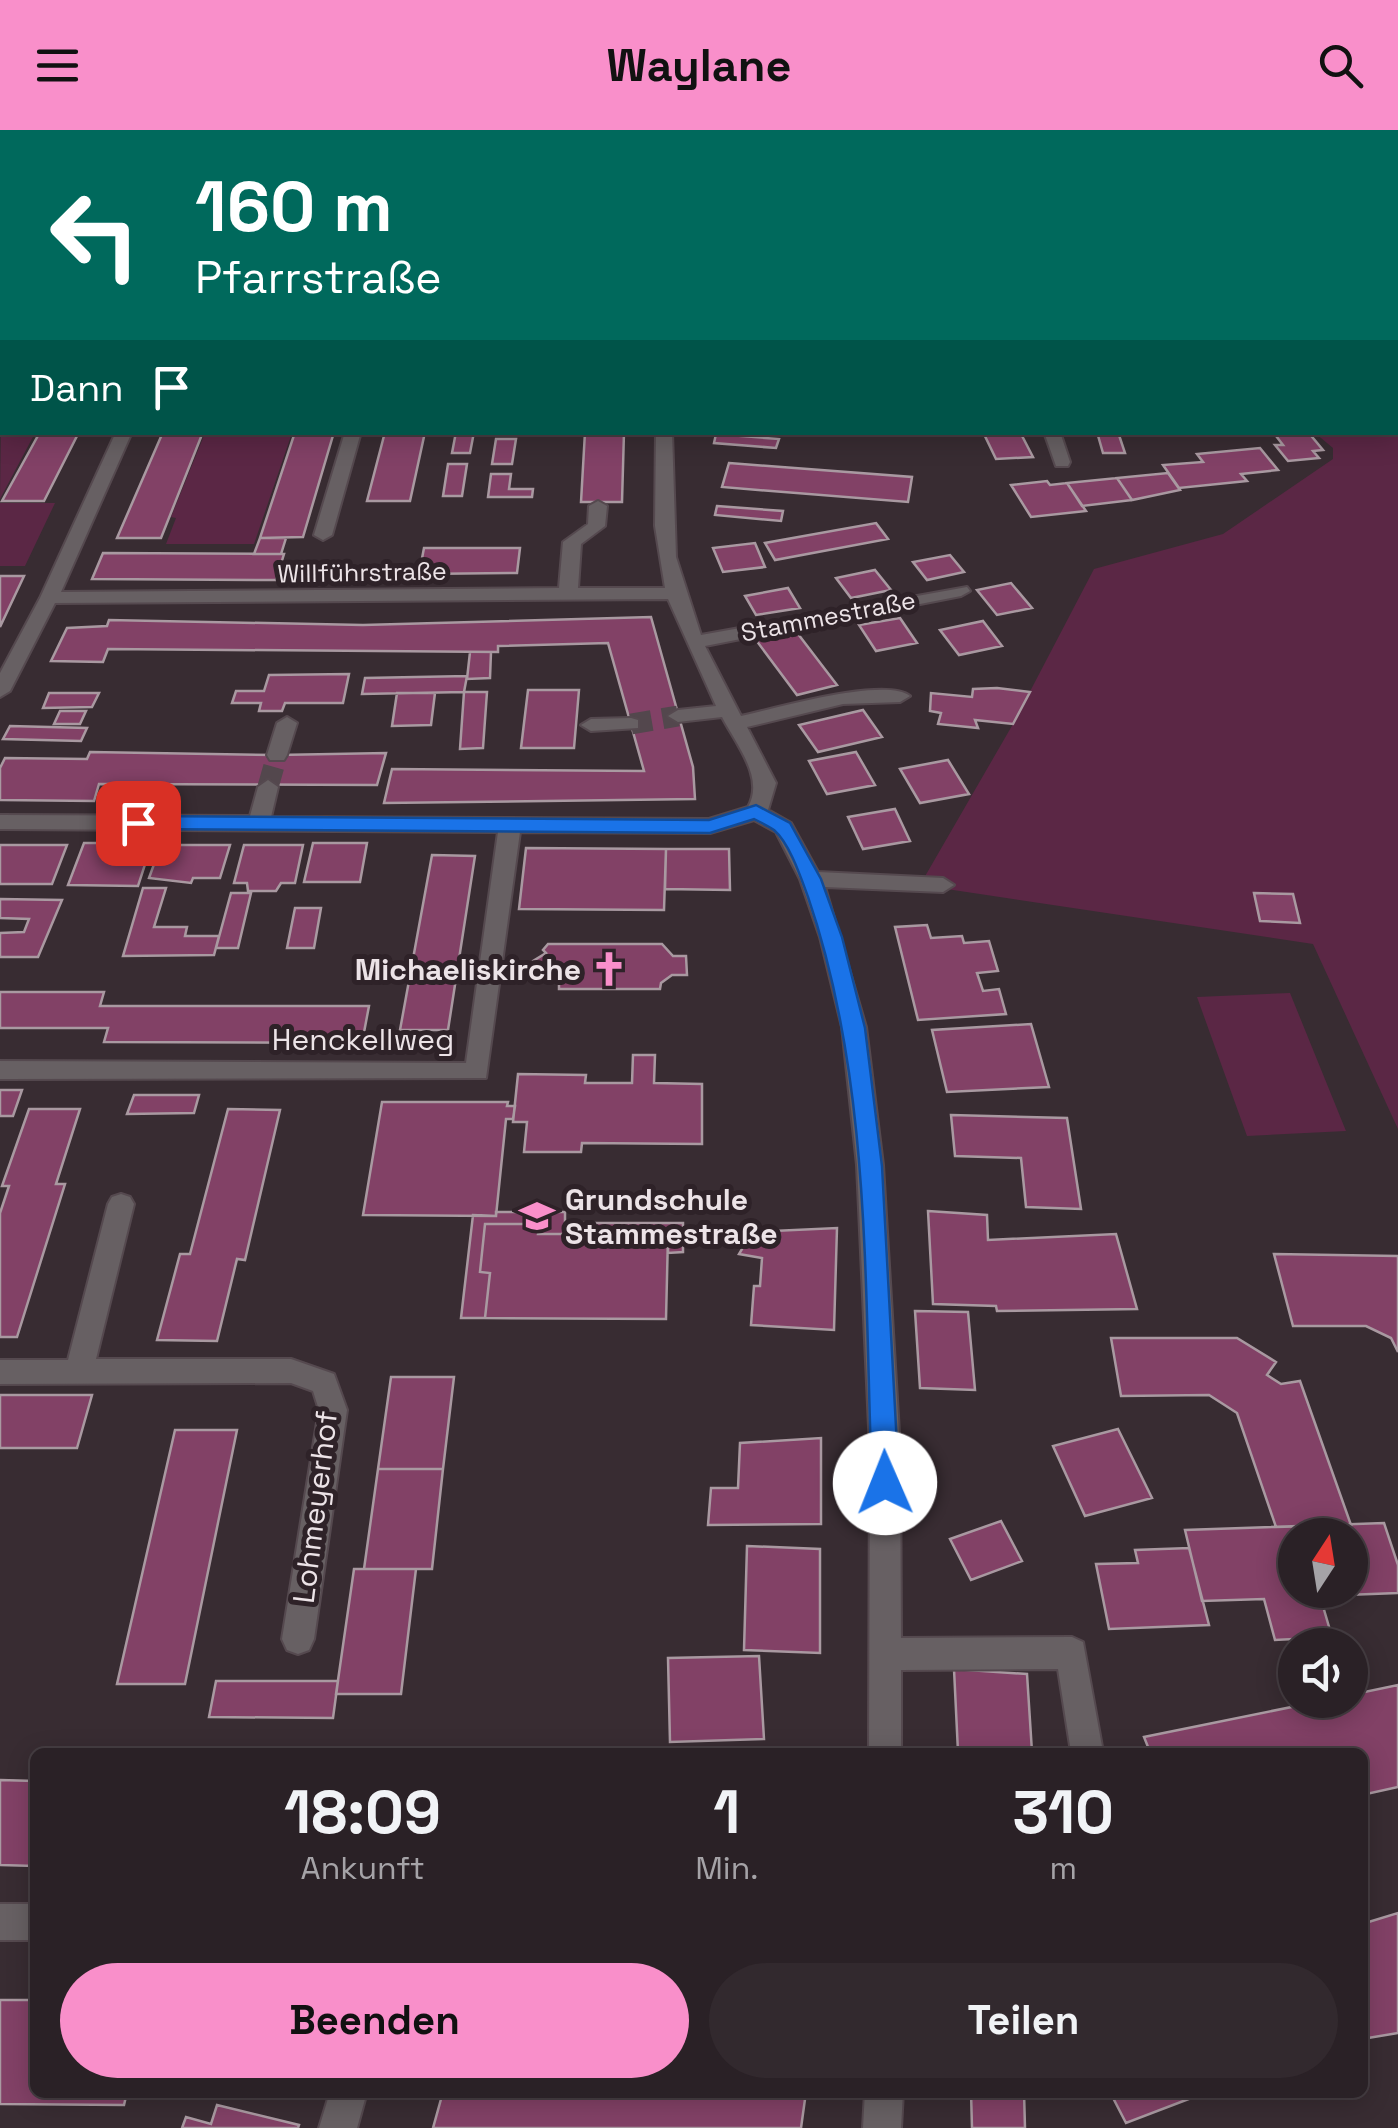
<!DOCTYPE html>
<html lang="de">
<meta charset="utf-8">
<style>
:root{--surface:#2a2126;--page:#32292e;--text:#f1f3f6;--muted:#a5a3a7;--line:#463e43;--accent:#f98fca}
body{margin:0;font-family:"Space Grotesk",sans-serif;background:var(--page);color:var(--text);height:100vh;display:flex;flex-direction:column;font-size:38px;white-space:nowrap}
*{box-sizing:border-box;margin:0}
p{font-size:32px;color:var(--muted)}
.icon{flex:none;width:55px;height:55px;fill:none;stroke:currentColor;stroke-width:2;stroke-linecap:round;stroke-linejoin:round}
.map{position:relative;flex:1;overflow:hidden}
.drawer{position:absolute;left:30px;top:1618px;width:1338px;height:350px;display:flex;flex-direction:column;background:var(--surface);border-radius:15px;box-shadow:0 5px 25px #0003,0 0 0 2px var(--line)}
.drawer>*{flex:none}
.top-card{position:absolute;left:0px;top:0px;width:1400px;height:305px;box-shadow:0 5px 25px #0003,0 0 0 2px var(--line);background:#00695c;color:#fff;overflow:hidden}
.needle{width:65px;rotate:12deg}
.controls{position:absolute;left:1278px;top:1388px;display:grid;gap:20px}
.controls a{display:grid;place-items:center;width:90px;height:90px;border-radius:50%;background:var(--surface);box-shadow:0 5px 25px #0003,0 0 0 2px var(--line);font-size:50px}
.pin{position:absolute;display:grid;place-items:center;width:85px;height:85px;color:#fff;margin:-42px;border-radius:20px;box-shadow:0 5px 15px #0006}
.me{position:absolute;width:110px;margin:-55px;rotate:359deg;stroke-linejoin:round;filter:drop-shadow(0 0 8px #0008)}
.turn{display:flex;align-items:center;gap:35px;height:210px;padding:0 30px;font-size:45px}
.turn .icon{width:130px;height:130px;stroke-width:2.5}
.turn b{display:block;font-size:70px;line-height:85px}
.then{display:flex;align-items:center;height:95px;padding:0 30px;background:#0003;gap:20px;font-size:38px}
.eta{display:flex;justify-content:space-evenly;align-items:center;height:170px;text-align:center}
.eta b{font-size:60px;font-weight:800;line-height:70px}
.button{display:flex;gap:20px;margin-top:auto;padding:20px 30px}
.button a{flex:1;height:115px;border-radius:60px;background:var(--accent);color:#111;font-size:40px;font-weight:800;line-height:115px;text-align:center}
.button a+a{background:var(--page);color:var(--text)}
header{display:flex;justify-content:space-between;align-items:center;height:130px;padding:0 30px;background:var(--accent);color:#111;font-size:45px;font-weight:800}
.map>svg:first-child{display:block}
</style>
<header><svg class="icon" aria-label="menu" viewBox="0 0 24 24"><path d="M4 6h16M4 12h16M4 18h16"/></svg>Waylane<svg class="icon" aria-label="search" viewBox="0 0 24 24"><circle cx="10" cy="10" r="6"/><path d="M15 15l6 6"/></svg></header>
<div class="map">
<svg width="1398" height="1998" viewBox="0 0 1398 1998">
<rect width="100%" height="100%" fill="#382c32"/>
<path fill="#5b2745" d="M 989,0 L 1398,0 L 1398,999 L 1313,814 L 920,755 L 1013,594 L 1094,439 L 1223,404 L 1333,329 L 1333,318 L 1315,303 L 1398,302 L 1398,2 Z
M 2,207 L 2,302 L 35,303 L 0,369 Z
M 205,303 L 292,303 L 254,414 L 166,414 L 176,388 L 171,387 Z
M 0,373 L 55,373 L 25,436 L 0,436 Z
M 1290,863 L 1346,1001 L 1247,1006 L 1197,867 Z"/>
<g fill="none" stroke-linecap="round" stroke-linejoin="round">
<path fill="#3e0129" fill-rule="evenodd" d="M 1065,0 L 1095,0 L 1095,2 L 1065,2 Z"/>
</g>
<path fill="#824166" stroke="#a999a1" stroke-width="2.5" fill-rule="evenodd" d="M 2,0 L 131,0 L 0,5 Z
M 847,0 L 974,0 L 974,2 Z
M 40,302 L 79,302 L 44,371 L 2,371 Z
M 163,302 L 203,302 L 161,408 L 117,408 Z
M 295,302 L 334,302 L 303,407 L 260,408 Z
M 385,302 L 425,302 L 410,371 L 367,371 Z
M 456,302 L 474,302 L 470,323 L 452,323 Z
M 585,302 L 624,302 L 622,372 L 581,372 Z
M 983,302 L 1020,302 L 1033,327 L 996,329 Z
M 1097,302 L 1118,302 L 1125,323 L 1103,323 Z
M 1273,302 L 1308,302 L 1323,320 L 1313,321 L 1319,328 L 1288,331 L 1275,315 L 1283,315 Z
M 716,304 L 779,309 L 776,318 L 714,313 Z
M 496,309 L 516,309 L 512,334 L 492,334 Z
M 1260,318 L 1278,340 L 1241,344 L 1247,351 L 1179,358 L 1163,335 L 1203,332 L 1197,324 Z
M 729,333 L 912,347 L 908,372 L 722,357 Z
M 448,334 L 467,334 L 462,366 L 443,366 Z
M 1168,343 L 1180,360 L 1132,370 L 1117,348 Z
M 491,344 L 511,344 L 509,359 L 533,359 L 532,367 L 488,367 Z
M 1117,348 L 1132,370 L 1082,376 L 1067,353 Z
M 1047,351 L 1050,355 L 1067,353 L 1086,381 L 1031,387 L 1011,355 Z
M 717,376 L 783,381 L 781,391 L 715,385 Z
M 876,393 L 888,409 L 775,430 L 765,413 Z
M 260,408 L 286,408 L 281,424 L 254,424 Z
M 755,413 L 765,437 L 723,442 L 713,418 Z
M 424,418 L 520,418 L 517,443 L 419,444 Z
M 103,423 L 281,424 L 284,424 L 276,450 L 92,449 Z
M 950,425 L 964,442 L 927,450 L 913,432 Z
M 875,440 L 891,460 L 851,468 L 836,448 Z
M 0,446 L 24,446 L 0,497 Z
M 1011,453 L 1032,478 L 997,485 L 977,460 Z
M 788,458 L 800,478 L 756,485 L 745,466 Z
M 651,487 L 693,637 L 695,669 L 384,673 L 392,639 L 644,641 L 608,513 L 498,516 L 498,522 L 108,519 L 103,532 L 51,531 L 67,498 L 107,496 L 109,490 L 363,495 Z
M 900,488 L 917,513 L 876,521 L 859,495 Z
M 983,491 L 1002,516 L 959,525 L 940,500 Z
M 795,500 L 837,555 L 797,565 L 756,510 Z
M 470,522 L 491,522 L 490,548 L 467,549 Z
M 349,544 L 343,573 L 285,573 L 282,581 L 259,581 L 261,573 L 232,573 L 236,561 L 264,561 L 269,545 Z
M 467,546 L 464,562 L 362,564 L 365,548 Z
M 997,558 L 1030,562 L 1013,594 L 975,590 L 978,598 L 938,594 L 941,583 L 930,581 L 931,563 L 972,567 L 973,559 Z
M 528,560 L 579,560 L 574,618 L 521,618 Z
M 464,562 L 487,562 L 483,618 L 460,619 Z
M 49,563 L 99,563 L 92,577 L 43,578 Z
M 397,563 L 435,563 L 431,595 L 392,596 Z
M 863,580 L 882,607 L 818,622 L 799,595 Z
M 60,581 L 86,581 L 80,594 L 54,594 Z
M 10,596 L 87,598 L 81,611 L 3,609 Z
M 90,622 L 277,625 L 386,623 L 377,655 L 99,654 L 94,671 L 0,670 L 0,638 L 5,628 L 87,629 Z
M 856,622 L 875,655 L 827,664 L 809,631 Z
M 948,630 L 969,664 L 920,673 L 900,639 Z
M 895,679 L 910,711 L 863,719 L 848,687 Z
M 84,713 L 152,713 L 138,756 L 68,755 Z
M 313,713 L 367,713 L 360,752 L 304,752 Z
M 0,715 L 67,715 L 52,754 L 0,754 Z
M 161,715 L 230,715 L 220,748 L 193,748 L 191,753 L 149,748 Z
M 244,715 L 303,715 L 295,753 L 281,753 L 276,761 L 248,761 L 247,753 L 234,753 Z
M 526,718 L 666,719 L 664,780 L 519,779 Z
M 666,719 L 729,719 L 730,760 L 665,759 Z
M 432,725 L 475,726 L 448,900 L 400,900 Z
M 143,758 L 166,758 L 154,797 L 187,797 L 185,806 L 219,806 L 214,825 L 123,826 Z
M 231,763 L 251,763 L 238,818 L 216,818 Z
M 1254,763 L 1293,764 L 1300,793 L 1260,791 Z
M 0,769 L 62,770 L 38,827 L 0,827 L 0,803 L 24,802 L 29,789 L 0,788 Z
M 295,778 L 321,778 L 314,818 L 287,818 Z
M 927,795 L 931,808 L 962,806 L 964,813 L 989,811 L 998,841 L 977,843 L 983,861 L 999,859 L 1006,884 L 918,890 L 895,797 Z
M 548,814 L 662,814 L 673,826 L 686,826 L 687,845 L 672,845 L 661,853 L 660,859 L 559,859 L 559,848 L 541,848 L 532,841 L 533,831 L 546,823 L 543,820 Z
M 0,862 L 104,862 L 100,876 L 369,876 L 362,913 L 104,912 L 108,898 L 0,898 Z
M 1031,894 L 1049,957 L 947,962 L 932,900 Z
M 633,925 L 655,925 L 654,953 L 702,954 L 702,1014 L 582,1013 L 581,1022 L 524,1022 L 527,992 L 513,992 L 518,944 L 586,945 L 585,953 L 632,953 Z
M 0,960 L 22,960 L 13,986 L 0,986 Z
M 134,965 L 199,965 L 194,983 L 127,984 Z
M 382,972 L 508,972 L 507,976 L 515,976 L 513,989 L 506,989 L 496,1086 L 363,1085 Z
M 29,979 L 80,979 L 56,1054 L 65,1054 L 17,1207 L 0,1207 L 0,1083 L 9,1056 L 2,1056 Z
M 228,979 L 280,980 L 245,1130 L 237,1129 L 217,1211 L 157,1210 L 180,1124 L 190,1124 Z
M 951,985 L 1067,988 L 1081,1079 L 1026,1077 L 1021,1028 L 955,1026 Z
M 928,1081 L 987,1085 L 988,1110 L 1116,1104 L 1137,1179 L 997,1181 L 996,1176 L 933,1174 Z
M 496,1082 L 565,1082 L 565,1093 L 683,1093 L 683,1122 L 668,1123 L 668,1106 L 622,1110 L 622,1104 L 538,1104 L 539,1094 L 485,1094 L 480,1142 L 490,1143 L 485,1188 L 461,1188 L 473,1085 L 496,1086 Z
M 485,1094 L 539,1094 L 538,1104 L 622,1104 L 622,1110 L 668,1106 L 666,1189 L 485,1188 L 490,1143 L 480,1142 Z
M 837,1098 L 834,1200 L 751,1195 L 754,1156 L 760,1156 L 762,1128 L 739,1124 L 752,1102 Z
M 1274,1124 L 1398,1126 L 1398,1222 L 1391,1208 L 1366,1196 L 1293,1196 Z
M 915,1181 L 968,1182 L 975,1260 L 920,1258 Z
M 1111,1208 L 1237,1208 L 1276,1232 L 1267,1245 L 1281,1254 L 1300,1251 L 1351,1395 L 1276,1397 L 1237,1283 L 1209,1265 L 1121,1266 Z
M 391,1247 L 454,1247 L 443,1339 L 378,1339 Z
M 0,1265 L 92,1265 L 77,1318 L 0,1318 Z
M 1118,1299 L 1152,1368 L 1085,1386 L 1053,1316 Z
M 175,1300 L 237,1300 L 185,1554 L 117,1554 Z
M 821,1308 L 821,1394 L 708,1395 L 711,1358 L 738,1358 L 740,1313 Z
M 378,1339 L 443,1339 L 432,1439 L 364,1439 Z
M 1001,1391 L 1022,1431 L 971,1450 L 950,1409 Z
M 1384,1393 L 1398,1435 L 1398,1463 L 1320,1466 L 1332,1507 L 1275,1510 L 1264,1469 L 1202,1471 L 1185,1400 ZM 1295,1405 L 1350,1405 L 1350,1460 L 1295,1460 Z
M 747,1416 L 820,1419 L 820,1523 L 744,1520 Z
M 1189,1418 L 1209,1495 L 1109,1499 L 1096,1434 L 1138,1433 L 1135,1420 Z
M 354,1439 L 416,1439 L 401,1564 L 336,1564 Z
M 759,1526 L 764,1609 L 670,1612 L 668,1528 Z
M 954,1539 L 1027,1544 L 1032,1622 L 958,1622 Z
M 216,1551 L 338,1551 L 333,1588 L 209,1587 Z
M 1398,1555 L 1398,1657 L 1362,1665 L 1362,1622 L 1150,1622 L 1144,1607 L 1326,1570 L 1350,1570 L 1350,1565 Z
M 0,1650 L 35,1651 L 35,1736 L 0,1735 Z
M 1398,1783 L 1398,1903 L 1362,1909 L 1362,1794 Z
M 0,1870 L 35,1870 L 35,1962 L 127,1962 L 124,1975 L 0,1974 Z
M 443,1962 L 806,1962 L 801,1998 L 433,1998 Z
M 971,1962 L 1024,1962 L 1025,1998 L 972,1998 Z
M 1110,1962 L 1207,1962 L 1126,1993 Z
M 217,1975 L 299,1995 L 298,1998 L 182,1998 L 186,1987 L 211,1994 Z"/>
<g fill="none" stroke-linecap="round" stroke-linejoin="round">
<path stroke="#53474d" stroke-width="21" stroke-dasharray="21 11" stroke-linecap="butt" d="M 631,594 L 678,586
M 268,657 L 277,625"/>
<defs>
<path id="minor" d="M 653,0 L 665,0 L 665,2 L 653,2 Z
M 0,117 L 2,117 L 2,125 L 0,125 Z
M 116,302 L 132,302 L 61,462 L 559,458 L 563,412 L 588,394 L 589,376 L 598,371 L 607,376 L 605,396 L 581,414 L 578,458 L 665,458 L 655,396 L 656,302 L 672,302 L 676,427 L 701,505 L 967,457 L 970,461 L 961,466 L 705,516 L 741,586 C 773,579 886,546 910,566 L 900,572 L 843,574 L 747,597 L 776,653 L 768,680 L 791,693 L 818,742 L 943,748 L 954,755 L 943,762 L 825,757 L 866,897 L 883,1035 L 900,1319 L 901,1508 L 1072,1507 L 1083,1512 L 1103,1622 L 1071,1622 L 1058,1539 L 901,1540 L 901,1622 L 869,1622 L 870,1319 L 857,1035 L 842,897 L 820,807 L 800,749 L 776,702 L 754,690 L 710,703 L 520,702 L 486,948 L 0,949 L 0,931 L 466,933 L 498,702 L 0,699 L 0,685 L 250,686 L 258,657 L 268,650 L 278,657 L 271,687 L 709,689 L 748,677 C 765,648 736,614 722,587 L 678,592 L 668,586 L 678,580 L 716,576 L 668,469 L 55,473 L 10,561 L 0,567 L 0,543 L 40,468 Z
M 345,302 L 361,302 L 332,405 L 323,410 L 314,405 Z
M 1044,302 L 1060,302 L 1070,332 L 1068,336 L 1056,336 Z
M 287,587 L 297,593 L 287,625 L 284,630 L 270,630 L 267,625 L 277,593 Z
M 631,588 L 638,590 L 638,598 L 591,601 L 581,595 L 591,589 Z
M 121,1064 L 130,1067 L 134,1074 L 96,1229 L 291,1229 L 334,1244 L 347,1280 L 314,1509 L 309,1520 L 298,1524 L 287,1520 L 282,1509 L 319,1280 L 313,1261 L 291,1253 L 0,1254 L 0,1230 L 68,1230 L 108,1074 L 112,1067 Z
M 0,1774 L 35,1774 L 35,1810 L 0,1810 Z
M 330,1962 L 367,1962 L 357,1998 L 319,1998 Z
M 865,1962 L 903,1962 L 901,1998 L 863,1998 Z"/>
</defs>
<use href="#minor" stroke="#55494f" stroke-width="4"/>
<use href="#minor" fill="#676063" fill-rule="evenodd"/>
<defs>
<path id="rail" d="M 1207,0 L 1220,2
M 1257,0 L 1270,2"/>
</defs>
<use href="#rail" stroke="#c3babe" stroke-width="6"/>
<use href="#rail" stroke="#2e2228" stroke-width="4" stroke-dasharray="12" stroke-linecap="butt"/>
</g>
<path fill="#1a73e8" stroke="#114b97" stroke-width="2.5" d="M 756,675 L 790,693 L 821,749 L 842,807 L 865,898 L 882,1036 L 899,1353 L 895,1362 L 885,1366 L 876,1362 L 872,1353 C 864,1158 872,954 808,767 C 801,748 790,714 774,700 C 768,696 760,692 754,689 L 710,703 L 138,699 L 129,693 L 138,686 L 709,690 Z"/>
<defs>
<symbol id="church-bare" viewBox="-9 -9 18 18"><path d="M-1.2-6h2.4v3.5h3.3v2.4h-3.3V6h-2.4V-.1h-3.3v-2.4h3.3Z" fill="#f98fca" stroke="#2e2228" stroke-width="2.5" paint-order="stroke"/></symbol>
<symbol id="school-bare" viewBox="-9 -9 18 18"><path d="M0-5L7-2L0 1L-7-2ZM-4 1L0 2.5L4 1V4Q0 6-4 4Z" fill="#f98fca" stroke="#2e2228" stroke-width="2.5" paint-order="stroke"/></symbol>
</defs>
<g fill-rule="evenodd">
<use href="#church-bare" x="584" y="814" width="50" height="50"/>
<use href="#school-bare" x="512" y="1061" width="50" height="50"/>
</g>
<g text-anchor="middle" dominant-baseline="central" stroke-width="10" stroke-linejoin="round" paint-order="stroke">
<g font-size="25" fill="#ece3e7" stroke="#2e2228">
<text transform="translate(362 442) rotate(-1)">Willführstraße</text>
<text transform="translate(828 486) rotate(-11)">Stammestraße</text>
</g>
<g font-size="30" font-weight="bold" fill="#ece3e7" stroke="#2e2228" text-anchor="end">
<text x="581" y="839">Michaeliskirche</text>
<text x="565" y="1069" text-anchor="start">Grundschule<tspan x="565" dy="34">Stammestraße</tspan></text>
</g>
<g font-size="30" fill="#ece3e7" stroke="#2e2228">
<text x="363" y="909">Henckellweg</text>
<text transform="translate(315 1377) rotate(-83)">Lohmeyerhof</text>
</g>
</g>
</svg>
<div class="controls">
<a><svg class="needle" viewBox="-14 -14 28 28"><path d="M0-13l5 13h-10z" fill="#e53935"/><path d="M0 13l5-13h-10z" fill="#a5a3a7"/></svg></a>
<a><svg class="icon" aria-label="sound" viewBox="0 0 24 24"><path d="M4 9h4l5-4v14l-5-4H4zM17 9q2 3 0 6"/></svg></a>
</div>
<div class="pin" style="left:138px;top:693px;background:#d93025"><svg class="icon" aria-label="arrive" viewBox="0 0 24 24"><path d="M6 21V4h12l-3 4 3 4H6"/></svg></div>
<svg class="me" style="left:885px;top:1353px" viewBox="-20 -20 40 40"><circle r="19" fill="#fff"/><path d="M0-13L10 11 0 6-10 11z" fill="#1a73e8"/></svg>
<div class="top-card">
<div class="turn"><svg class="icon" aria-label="left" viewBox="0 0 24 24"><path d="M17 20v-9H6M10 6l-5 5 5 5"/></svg><div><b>160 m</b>Pfarrstraße</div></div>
<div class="then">Dann<svg class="icon" aria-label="arrive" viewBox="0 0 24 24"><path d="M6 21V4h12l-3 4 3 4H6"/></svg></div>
</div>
<section class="drawer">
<div class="eta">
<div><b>18:09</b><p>Ankunft</p></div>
<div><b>1</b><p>Min.</p></div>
<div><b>310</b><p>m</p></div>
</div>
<div class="button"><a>Beenden</a><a>Teilen</a></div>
</section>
</div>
